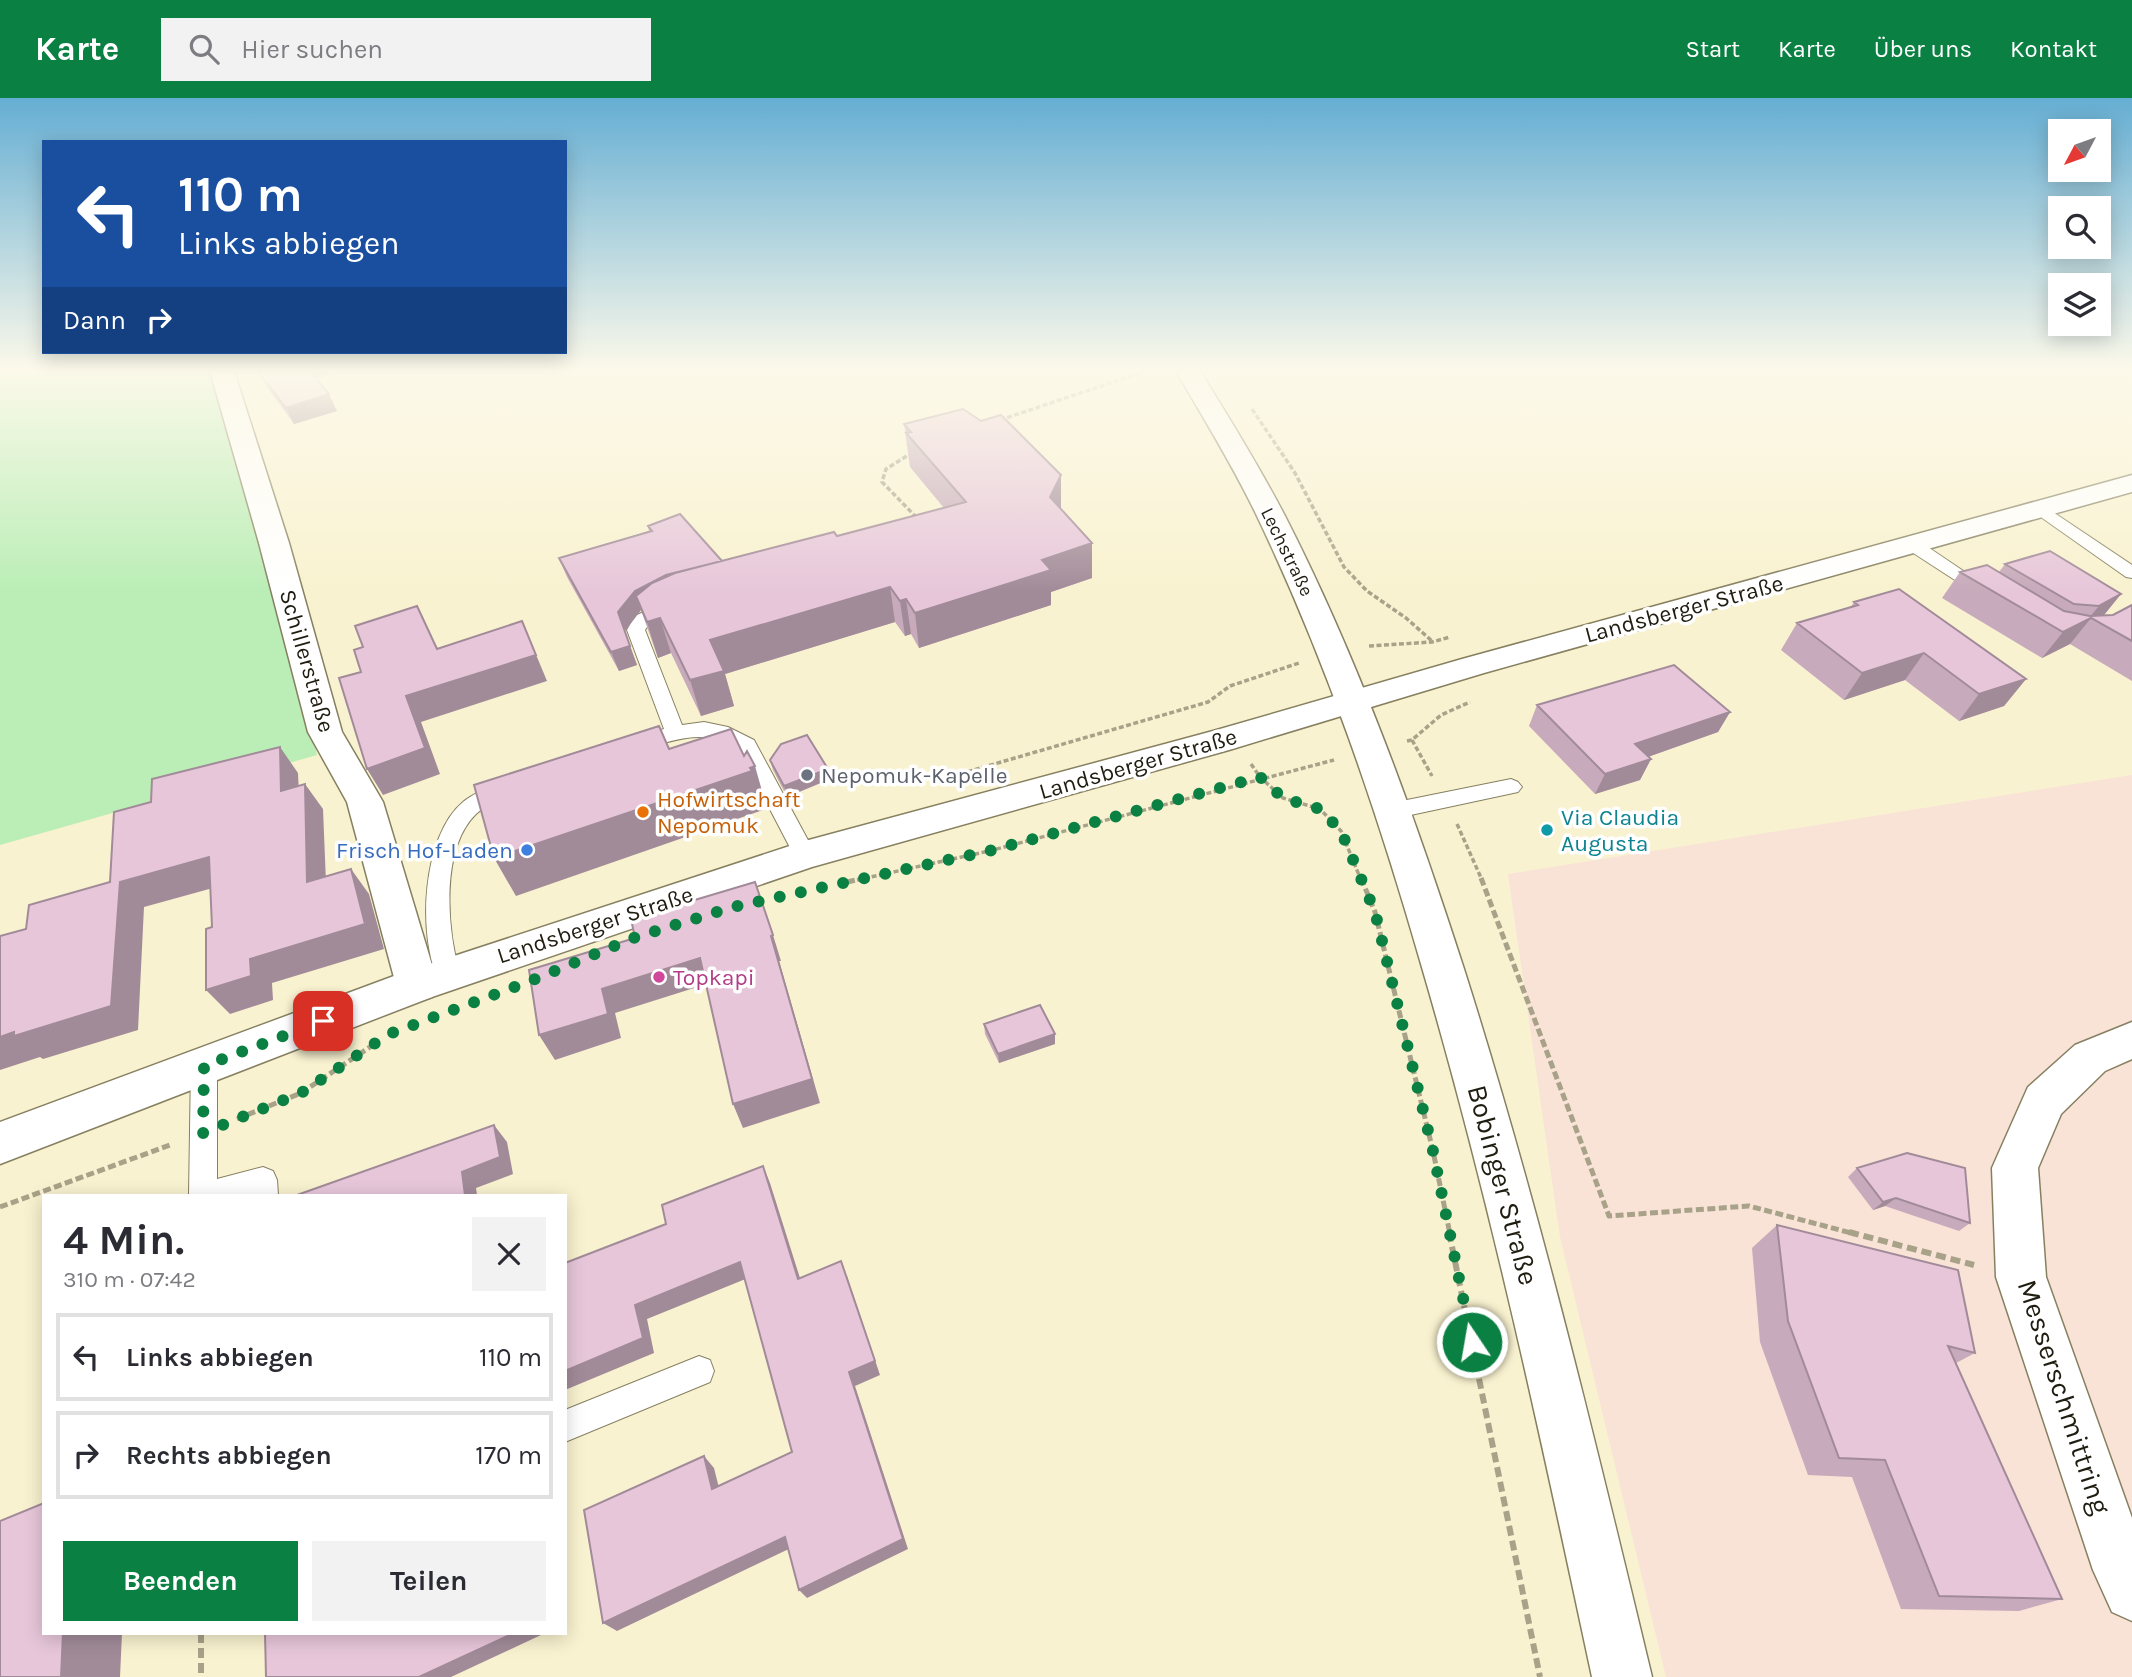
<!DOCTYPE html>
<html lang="de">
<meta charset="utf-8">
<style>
:root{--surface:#fff;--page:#f2f2f3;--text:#2b2b33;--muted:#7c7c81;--line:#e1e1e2;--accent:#0b8043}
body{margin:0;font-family:Karla,sans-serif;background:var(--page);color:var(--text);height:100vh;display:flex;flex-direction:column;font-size:26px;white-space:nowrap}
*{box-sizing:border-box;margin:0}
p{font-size:23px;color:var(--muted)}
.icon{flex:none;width:38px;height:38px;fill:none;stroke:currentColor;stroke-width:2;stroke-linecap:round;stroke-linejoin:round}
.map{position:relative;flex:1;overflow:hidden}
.drawer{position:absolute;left:42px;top:1096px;width:525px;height:441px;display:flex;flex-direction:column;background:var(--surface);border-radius:0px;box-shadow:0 4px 18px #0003}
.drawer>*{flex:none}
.top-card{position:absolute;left:42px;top:42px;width:525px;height:214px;border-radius:0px;box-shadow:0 4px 18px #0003;background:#1a4fa0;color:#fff;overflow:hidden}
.needle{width:46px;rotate:229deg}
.controls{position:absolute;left:2048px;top:21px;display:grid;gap:14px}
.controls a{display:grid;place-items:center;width:63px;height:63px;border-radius:0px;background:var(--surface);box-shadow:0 4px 18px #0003;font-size:35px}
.pin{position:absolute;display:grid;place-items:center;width:60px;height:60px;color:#fff;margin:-30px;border-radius:14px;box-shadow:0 4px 10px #0006}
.me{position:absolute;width:77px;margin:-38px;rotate:348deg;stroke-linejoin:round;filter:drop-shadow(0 0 5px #0008)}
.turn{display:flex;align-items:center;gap:24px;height:147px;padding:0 21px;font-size:32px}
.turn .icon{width:91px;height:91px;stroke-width:2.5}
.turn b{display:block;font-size:49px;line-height:60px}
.then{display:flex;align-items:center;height:66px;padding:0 21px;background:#0003;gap:14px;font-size:26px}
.round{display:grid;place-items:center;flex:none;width:74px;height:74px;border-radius:0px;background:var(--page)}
.summary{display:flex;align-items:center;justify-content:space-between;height:119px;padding:0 21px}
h1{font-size:42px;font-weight:700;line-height:52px}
.primary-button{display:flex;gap:14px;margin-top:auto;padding:14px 21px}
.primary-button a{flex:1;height:80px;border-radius:0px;background:var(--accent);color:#fff;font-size:28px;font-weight:700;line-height:80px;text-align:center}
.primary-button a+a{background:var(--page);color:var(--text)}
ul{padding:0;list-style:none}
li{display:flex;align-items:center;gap:21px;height:88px;margin:0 14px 10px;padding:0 7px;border:4px solid var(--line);border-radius:0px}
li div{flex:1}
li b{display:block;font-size:26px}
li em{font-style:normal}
header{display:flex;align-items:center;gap:42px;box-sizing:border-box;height:98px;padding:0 35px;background:var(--accent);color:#fff}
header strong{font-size:33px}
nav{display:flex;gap:38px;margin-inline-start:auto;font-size:24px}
.search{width:490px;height:63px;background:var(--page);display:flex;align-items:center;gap:18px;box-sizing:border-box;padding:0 24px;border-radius:0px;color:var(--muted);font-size:26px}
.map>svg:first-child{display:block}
</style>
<header>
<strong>Karte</strong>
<div class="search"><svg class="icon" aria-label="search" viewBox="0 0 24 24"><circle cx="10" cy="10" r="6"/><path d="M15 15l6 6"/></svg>Hier suchen</div>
<nav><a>Start</a><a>Karte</a><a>Über uns</a><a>Kontakt</a></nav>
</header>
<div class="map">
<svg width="2132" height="1579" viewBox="0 0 2132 1579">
<rect width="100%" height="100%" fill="#f9f2d0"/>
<path fill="#f9e2d6" d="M 2132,677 L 2132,1579 L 1666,1579 L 1560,1139 L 1508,776 Z"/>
<path fill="#baeeb6" d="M 0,273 L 214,273 L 293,551 L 317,657 L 0,747 Z"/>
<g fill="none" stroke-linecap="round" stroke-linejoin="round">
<defs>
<path id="service" d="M 2041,406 L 2132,467 L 2132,480 L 2126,479 L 2035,415 L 2033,411 Z
M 1913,442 L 1919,443 L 1993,493 L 1984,498 L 1978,497 L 1907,451 L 1904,447 L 1907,443 Z
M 671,501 L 677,503 L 680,507 L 677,511 L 649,526 L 645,532 L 682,627 L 704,624 L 728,629 L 754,642 L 816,757 L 813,763 L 805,765 L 797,763 L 739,652 C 708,633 688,638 654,648 C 645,651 637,655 628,652 L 625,647 L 628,642 L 664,631 L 627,532 L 635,518 Z
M 1511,681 L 1518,684 L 1522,689 L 1518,694 L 1392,721 L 1384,719 L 1381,713 L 1384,707 L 1392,705 Z
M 507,683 L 514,686 L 518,691 L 514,696 C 502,702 486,706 476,716 C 440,751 447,832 460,876 L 457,883 L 448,886 L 439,883 C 417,838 422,738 463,704 C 475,694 492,688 507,683 Z
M 204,956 L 213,959 L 217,967 L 217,1081 L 263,1069 L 273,1073 L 277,1082 L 278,1097 L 189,1097 L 191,967 L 195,959 Z
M 699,1258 L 710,1262 L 714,1273 L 710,1284 L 565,1344 L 565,1312 Z"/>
<path id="minor" d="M 210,273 L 234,273 L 289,445 L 342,634 L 383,704 L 438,887 L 432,899 L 417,904 L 402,899 L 396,887 L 347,704 L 308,634 L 259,445 Z
M 2132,924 L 2132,961 L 2105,973 L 2061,1016 L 2038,1070 L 2046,1179 L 2132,1420 L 2132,1523 L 2112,1514 L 2093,1472 L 1996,1179 L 1992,1070 L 2028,989 L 2075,947 Z"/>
<path id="tertiary" d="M 2132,377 L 2132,394 L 1484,575 L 1229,652 L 812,769 L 432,899 L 0,1066 L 0,1024 L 402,875 L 805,743 L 1213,633 L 1462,561 Z"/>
<path id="primary" d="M 1176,273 L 1200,273 C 1230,321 1259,368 1285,418 C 1359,563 1414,716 1464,871 C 1538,1104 1595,1342 1652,1579 L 1592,1579 C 1541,1340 1490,1101 1421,866 C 1377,713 1326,562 1257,418 C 1233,368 1204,321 1176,273 Z"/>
</defs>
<use href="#service" stroke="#868061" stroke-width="2"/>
<use href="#minor" stroke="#868061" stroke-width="3"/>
<use href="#tertiary" stroke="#868061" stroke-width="3"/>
<use href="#primary" stroke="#868061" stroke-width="3"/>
<path stroke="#a8a289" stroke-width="3.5" stroke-dasharray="5 2.5" stroke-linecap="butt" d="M 1252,311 L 1295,375 L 1344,469 L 1367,493 L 1406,520 L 1432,543
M 1000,322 L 1146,273
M 913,354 L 886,371 L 882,384 L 917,420
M 1369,548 L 1432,544 L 1450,539
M 1412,642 L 1432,678
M 1407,643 L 1412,642 L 1441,617 L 1470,604
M 1251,666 L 1260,679 L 1283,700 L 1320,711 L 1341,733 L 1361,782
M 946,680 L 1208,604 L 1230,588 L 1299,565
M 1457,726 L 1482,782
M 857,782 L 989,753 L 1334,662"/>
<path stroke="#a8a289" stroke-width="5" stroke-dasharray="8 3.5" stroke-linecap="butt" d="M 1361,780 L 1375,814 L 1433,1053 L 1450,1136
M 1481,780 L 1609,1118 L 1749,1108 L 1855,1136
M 847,784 L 865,780
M 237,1021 L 301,995 L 373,947
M 0,1109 L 170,1047"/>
<path stroke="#a8a289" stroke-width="6" stroke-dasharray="10 5" stroke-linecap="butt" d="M 1449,1134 L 1540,1579
M 1849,1134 L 1974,1167
M 201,1535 L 201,1579"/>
<use href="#service" fill="#fff" fill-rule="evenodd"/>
<use href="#minor" fill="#fff" fill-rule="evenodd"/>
<use href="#tertiary" fill="#fff" fill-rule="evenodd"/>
<use href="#primary" fill="#fff" fill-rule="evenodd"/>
</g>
<path fill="#c7aabb" d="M 255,273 L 327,273 L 329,277 L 316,281 L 337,313 L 294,326 Z
M 904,326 L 1061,377 L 1061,411 L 1092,445 L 1092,480 L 1051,494 L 1051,507 L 919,550 L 911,536 L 905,538 L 895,524 L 725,576 L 734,608 L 701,618 L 671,555 L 658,560 L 641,512 L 625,533 L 637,567 L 619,573 L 567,479 L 559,460 L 649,433 L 648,428 L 722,463 L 837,438 L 944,410 L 910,369 Z
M 2005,466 L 2121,496 L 2104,517 L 2113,517 L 2132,507 L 2132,583 L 2070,546 L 2042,560 L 1942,500 L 1960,474 L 1999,474 Z
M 1854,504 L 2026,581 L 2004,608 L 1959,623 L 1905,582 L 1844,602 L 1781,552 L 1797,525 L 1851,509 Z
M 1537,607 L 1730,614 L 1718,634 L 1648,659 L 1651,661 L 1640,682 L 1595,696 L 1529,628 Z
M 770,662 L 828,671 L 830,681 L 787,699 L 773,672 Z
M 984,926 L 1055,936 L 1055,946 L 999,965 L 985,936 Z
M 1857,1070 L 1970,1125 L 1959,1133 L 1885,1108 L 1873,1112 L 1848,1079 Z
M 1777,1127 L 1975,1255 L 1956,1265 L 2062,1501 L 2019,1513 L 1901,1511 L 1852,1379 L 1808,1377 L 1760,1244 L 1752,1150 Z"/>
<path fill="#a28b99" d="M 307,273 L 327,273 L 329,277 L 312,282 Z
M 329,296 L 337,313 L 294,326 L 286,310 Z
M 1061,377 L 1061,411 L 1050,399 Z
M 1092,445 L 1092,480 L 1051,494 L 1051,507 L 919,550 L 915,515 L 1042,462 Z
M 723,463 L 636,498 L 641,512 L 625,533 L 618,514 L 635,493 L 666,477 Z
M 890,489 L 895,524 L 725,576 L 734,608 L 701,618 L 690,582 L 710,542 Z
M 2121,496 L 2104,517 L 2091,520 L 2070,546 L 2042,560 L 2063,534 L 2088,521 L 2099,508 Z
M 906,501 L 911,536 L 905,538 L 900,503 Z
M 660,520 L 671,555 L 658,560 L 647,524 Z
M 522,523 L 547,583 L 421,624 L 440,676 L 383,697 L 367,671 L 406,598 Z
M 630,548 L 637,567 L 619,573 L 611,554 Z
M 1924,555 L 1905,582 L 1844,602 L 1862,575 Z
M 2026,581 L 2004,608 L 1959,623 L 1979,596 Z
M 1730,614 L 1718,634 L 1625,667 L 1635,646 Z
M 280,649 L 298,675 L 300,718 L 281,693 Z
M 1651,661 L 1640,682 L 1595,696 L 1605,676 Z
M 755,668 L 766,707 L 762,709 L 763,712 L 516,798 L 494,760 Z
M 828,671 L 830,681 L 787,699 L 784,688 Z
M 305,686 L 323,711 L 327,809 L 307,784 Z
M 209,759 L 231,785 L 144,809 L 138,932 L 43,961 L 40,959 L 0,972 L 0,939 L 14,934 L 120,784 Z
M 351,771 L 369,796 L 384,851 L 272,885 L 273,902 L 230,916 L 206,892 L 250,861 Z
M 773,837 L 781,863 L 779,863 L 820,1005 L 743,1030 L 733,1006 L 771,838 Z
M 700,860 L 710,885 L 615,915 L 621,940 L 555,962 L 539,937 L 602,891 Z
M 1055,936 L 1055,946 L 999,965 L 998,956 Z
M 494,1027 L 507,1044 L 513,1076 L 476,1090 L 477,1097 L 465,1097 L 462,1074 Z
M 763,1068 L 770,1085 L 805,1196 L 798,1181 Z
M 1896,1100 L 1885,1108 L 1873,1112 L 1883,1104 Z
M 740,1164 L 748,1180 L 647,1221 L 654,1255 L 565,1292 L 565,1273 L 635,1207 Z
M 847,1178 L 880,1277 L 855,1288 L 908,1451 L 807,1500 L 799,1492 L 849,1274 Z
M 704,1358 L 714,1370 L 722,1402 L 712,1391 Z
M 785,1439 L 793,1449 L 617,1533 L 603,1525 Z
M 63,1535 L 122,1535 L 120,1579 L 61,1579 Z
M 514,1535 L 540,1535 L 541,1537 L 451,1579 L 419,1579 Z"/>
<path fill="#e7c6da" stroke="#a28b99" stroke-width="2" d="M 258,273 L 310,273 L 329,296 L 286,310 Z
M 963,311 L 981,323 L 1001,317 L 1061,377 L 1050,399 L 1092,445 L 1042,462 L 1051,472 L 915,515 L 906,501 L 900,503 L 890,489 L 710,542 L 724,573 L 690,582 L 660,520 L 647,524 L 636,498 L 652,485 L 675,475 L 834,434 L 837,438 L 966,404 L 906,335 L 911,334 L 904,326 Z
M 680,416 L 722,463 L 666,477 L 635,493 L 618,514 L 630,548 L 611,554 L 559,460 L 652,433 L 648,428 Z
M 2050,453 L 2121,496 L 2099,508 L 2074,506 L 2005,466 Z
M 1987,467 L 2064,513 L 2090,518 L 2113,517 L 2132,507 L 2132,543 L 2091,520 L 2063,534 L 1960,474 Z
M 1899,491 L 2026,581 L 1979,596 L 1924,555 L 1862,575 L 1797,525 L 1858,507 L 1854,504 Z
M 417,508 L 437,551 L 522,523 L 536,557 L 406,598 L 425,650 L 367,671 L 339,580 L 361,574 L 354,552 L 363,549 L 355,528 Z
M 1674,567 L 1730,614 L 1635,646 L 1651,661 L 1605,676 L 1537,607 Z
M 659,628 L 669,651 L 731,631 L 744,658 L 747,653 L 755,668 L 750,670 L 752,673 L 494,760 L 474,687 Z
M 807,637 L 828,671 L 784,688 L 770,662 L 781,646 Z
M 280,649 L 281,693 L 305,686 L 307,784 L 351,771 L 365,826 L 250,861 L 251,878 L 206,892 L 206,831 L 212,829 L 209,759 L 120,784 L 111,908 L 14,938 L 14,934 L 0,939 L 0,838 L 26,831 L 29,807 L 110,784 L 114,714 L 151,704 L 152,681 Z
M 755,784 L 773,837 L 771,838 L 812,981 L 733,1006 L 700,860 L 602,891 L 608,916 L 539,937 L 529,872 L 635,840 L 631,821 Z
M 1040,907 L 1055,936 L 998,956 L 984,926 Z
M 494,1027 L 500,1059 L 462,1074 L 465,1097 L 297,1097 Z
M 1907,1055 L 1965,1070 L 1970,1125 L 1896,1100 L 1883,1104 L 1857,1070 Z
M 763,1068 L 798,1181 L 841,1163 L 875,1263 L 849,1274 L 903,1441 L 799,1492 L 785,1439 L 603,1525 L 584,1412 L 704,1358 L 712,1391 L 792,1354 L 740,1164 L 635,1207 L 643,1240 L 565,1273 L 565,1165 L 666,1126 L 662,1107 Z
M 1777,1127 L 1958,1172 L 1975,1255 L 1948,1248 L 2062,1501 L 1939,1498 L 1885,1362 L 1839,1360 L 1788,1223 Z
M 44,1405 L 44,1535 L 63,1535 L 61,1579 L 0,1579 L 0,1423 Z
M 265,1535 L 514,1535 L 419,1579 L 266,1579 Z"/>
<linearGradient id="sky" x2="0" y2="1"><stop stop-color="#65aed3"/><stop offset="0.55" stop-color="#fcf9ea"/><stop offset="1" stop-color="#fcf9ea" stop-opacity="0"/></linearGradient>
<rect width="2132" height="494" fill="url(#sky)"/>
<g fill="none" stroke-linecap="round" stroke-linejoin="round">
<path stroke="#0b8043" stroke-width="12" stroke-dasharray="0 21.6" d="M 323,923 L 204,968 L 203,1035 L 301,995 L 389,936 L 528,884 L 636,839 L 733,809 L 989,753 L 1260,679 L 1283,700 L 1320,711 L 1341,733 L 1375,814 L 1433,1053 L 1472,1244"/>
</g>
<circle fill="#6b7280" stroke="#fff" stroke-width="2.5" cx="807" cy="677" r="7"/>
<circle fill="#e8710a" stroke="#fff" stroke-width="2.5" cx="643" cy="714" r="7"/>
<circle fill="#0f9aa8" stroke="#fff" stroke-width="2.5" cx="1547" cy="732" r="7"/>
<circle fill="#3f7fe0" stroke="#fff" stroke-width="2.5" cx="527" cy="752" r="7"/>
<circle fill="#d1479c" stroke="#fff" stroke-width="2.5" cx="659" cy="879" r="7"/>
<g text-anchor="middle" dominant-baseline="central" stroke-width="7" stroke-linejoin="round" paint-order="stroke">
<g font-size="19" fill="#1f1c10" stroke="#fff">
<text transform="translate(1287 454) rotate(64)">Lechstraße</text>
</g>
<g font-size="23" fill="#1f1c10" stroke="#fff">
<text transform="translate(1684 511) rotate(-15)">Landsberger Straße</text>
<text transform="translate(307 563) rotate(74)">Schillerstraße</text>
<text transform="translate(1138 666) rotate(-16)">Landsberger Straße</text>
<text transform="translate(595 827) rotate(-18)">Landsberger Straße</text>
</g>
<g font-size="23" fill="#5b616d" stroke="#fff" text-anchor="start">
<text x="821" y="677">Nepomuk-Kapelle</text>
</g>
<g font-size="23" fill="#c56008" stroke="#fff" text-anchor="start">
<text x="657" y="701">Hofwirtschaft<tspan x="657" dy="26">Nepomuk</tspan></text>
</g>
<g font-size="23" fill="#0d838f" stroke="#fff" text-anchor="start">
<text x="1561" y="719">Via Claudia<tspan x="1561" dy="26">Augusta</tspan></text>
</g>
<g font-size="23" fill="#366cbe" stroke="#fff" text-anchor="end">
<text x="513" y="752">Frisch Hof-Laden</text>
</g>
<g font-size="23" fill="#b23c85" stroke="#fff" text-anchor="start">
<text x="673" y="879">Topkapi</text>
</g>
<g font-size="28" fill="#1f1c10" stroke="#fff">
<text transform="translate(1503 1087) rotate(75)">Bobinger Straße</text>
<text transform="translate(2064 1299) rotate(72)">Messerschmittring</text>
</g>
</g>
</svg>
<div class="controls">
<a><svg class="needle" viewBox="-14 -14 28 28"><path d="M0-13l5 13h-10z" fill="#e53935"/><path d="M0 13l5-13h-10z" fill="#7c7c81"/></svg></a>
<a><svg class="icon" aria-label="search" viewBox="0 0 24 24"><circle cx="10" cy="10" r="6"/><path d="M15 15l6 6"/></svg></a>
<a><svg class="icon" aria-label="layers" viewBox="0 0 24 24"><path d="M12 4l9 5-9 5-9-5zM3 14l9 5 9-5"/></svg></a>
</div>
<div class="pin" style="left:323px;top:923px;background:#d93025"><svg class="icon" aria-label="arrive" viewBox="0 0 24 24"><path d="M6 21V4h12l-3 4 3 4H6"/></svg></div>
<svg class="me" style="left:1472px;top:1244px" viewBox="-20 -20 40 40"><circle r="17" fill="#0b8043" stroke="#fff" stroke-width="3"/><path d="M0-11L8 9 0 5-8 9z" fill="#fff"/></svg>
<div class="top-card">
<div class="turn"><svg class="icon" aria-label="left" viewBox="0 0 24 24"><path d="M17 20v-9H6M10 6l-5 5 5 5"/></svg><div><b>110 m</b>Links abbiegen</div></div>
<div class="then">Dann<svg class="icon" aria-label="right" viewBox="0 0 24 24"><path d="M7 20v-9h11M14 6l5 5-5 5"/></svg></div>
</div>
<section class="drawer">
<div class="summary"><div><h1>4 Min.</h1><p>310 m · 07:42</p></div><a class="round"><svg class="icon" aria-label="close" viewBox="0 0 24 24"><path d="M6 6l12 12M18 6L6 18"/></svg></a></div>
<ul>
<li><svg class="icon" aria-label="left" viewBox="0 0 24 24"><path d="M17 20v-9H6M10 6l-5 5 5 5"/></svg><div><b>Links abbiegen</b></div><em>110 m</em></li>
<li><svg class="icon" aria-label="right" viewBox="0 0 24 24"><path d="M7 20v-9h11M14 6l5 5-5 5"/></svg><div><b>Rechts abbiegen</b></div><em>170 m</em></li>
</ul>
<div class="primary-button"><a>Beenden</a><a>Teilen</a></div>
</section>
</div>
